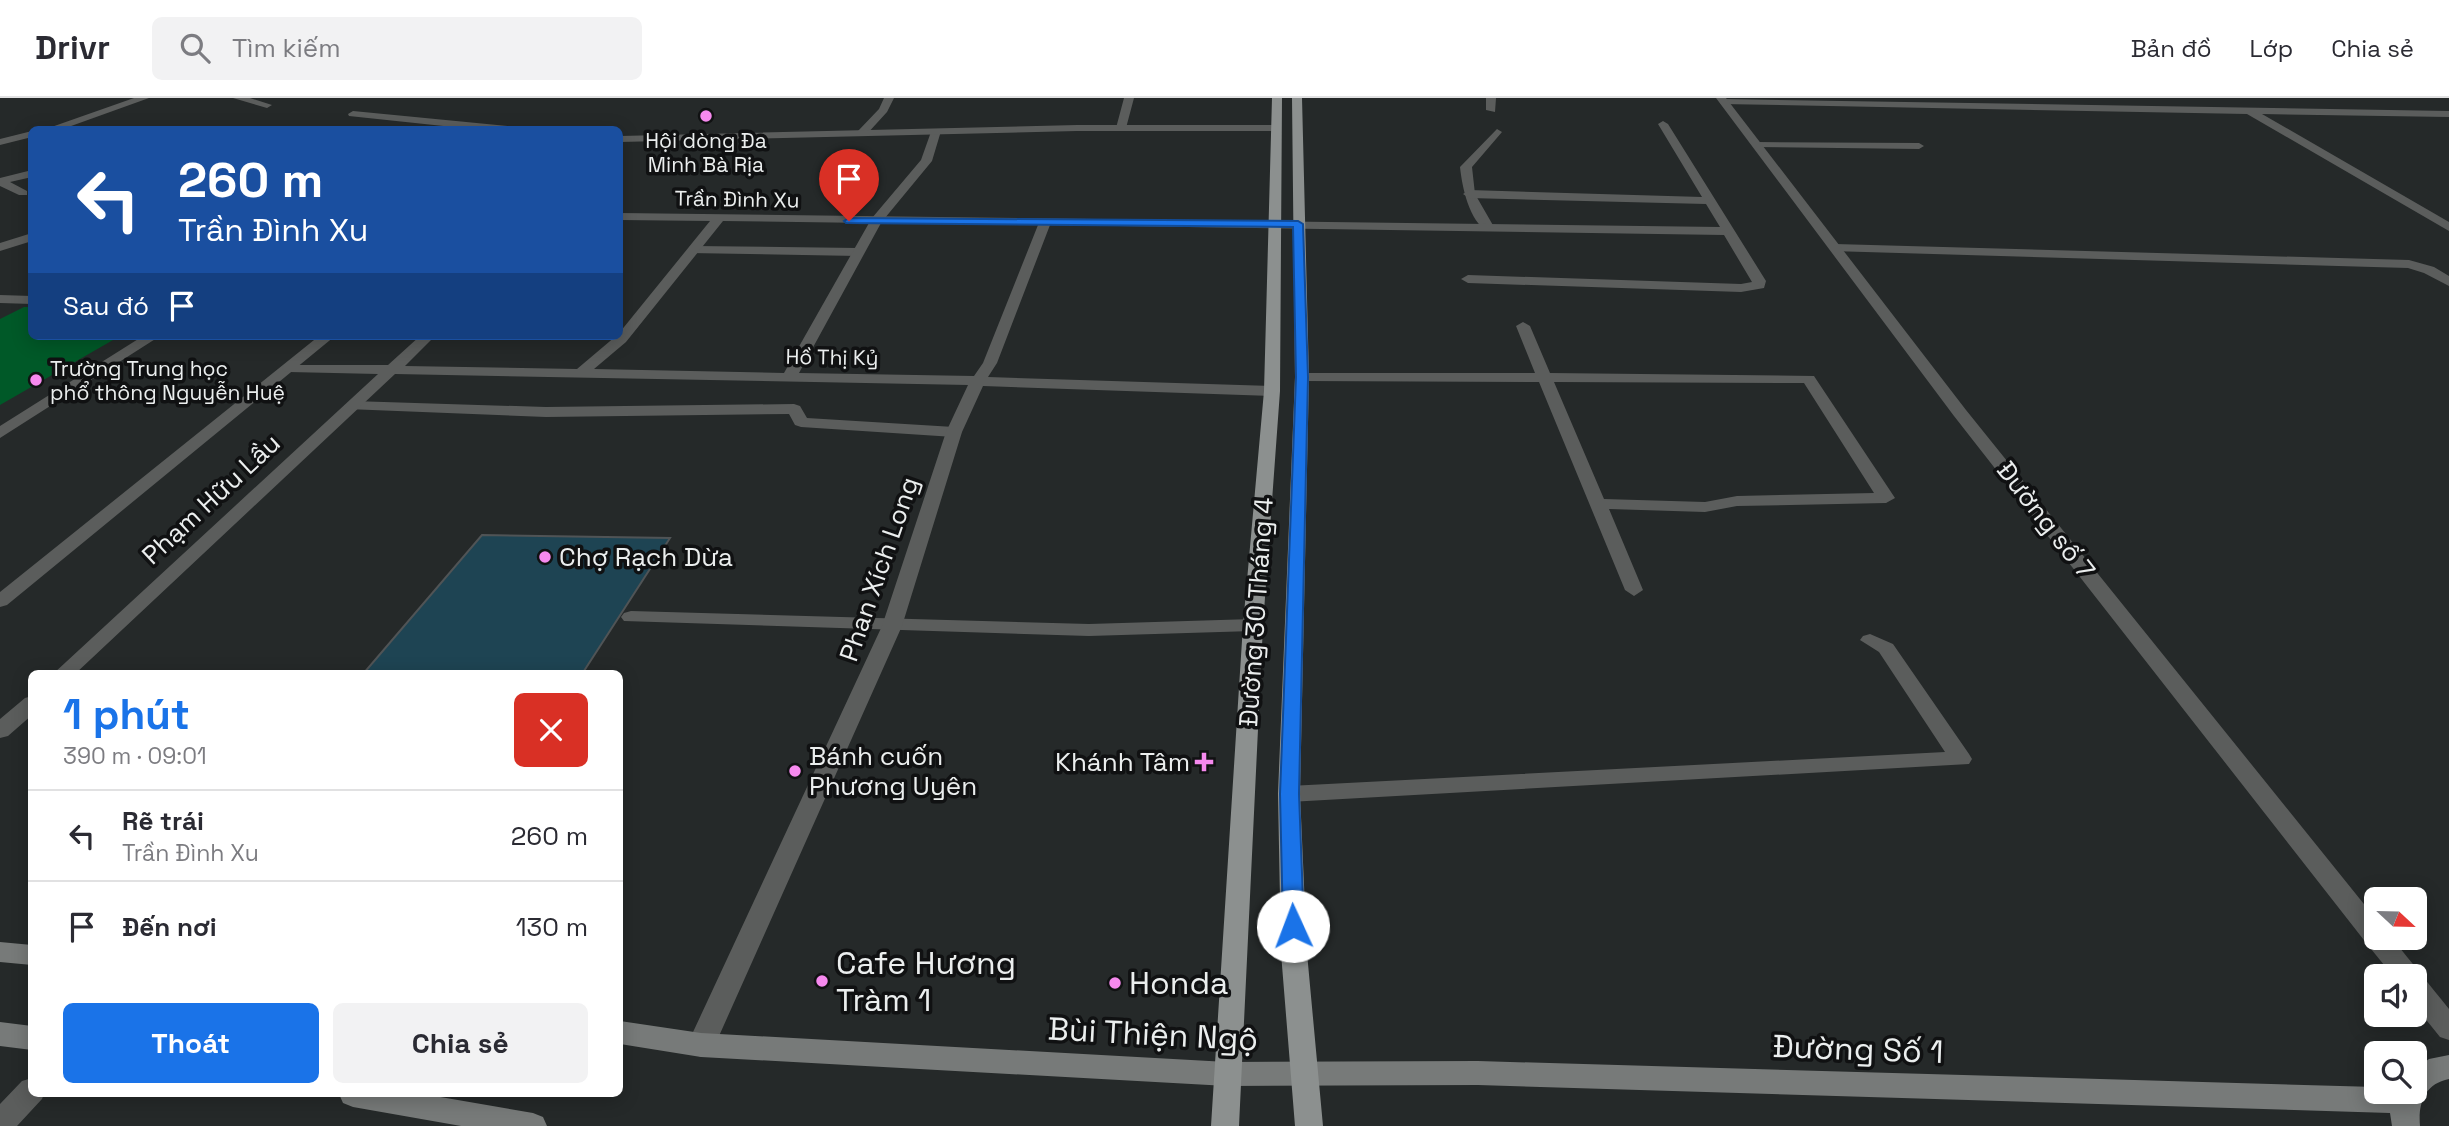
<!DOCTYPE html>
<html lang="vi">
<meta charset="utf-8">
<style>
:root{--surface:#fff;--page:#f2f2f3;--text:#2b2b33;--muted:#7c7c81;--line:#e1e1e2;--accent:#1a73e8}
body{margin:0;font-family:"Space Grotesk",sans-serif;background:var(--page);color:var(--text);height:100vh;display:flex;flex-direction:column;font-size:26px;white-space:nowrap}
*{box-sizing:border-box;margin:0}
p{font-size:23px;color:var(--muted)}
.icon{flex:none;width:38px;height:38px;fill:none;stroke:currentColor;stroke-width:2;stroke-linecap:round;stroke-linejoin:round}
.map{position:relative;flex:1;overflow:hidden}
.panel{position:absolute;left:28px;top:572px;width:595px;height:427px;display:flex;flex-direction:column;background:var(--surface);border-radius:10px;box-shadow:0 4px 18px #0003}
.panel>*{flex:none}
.hud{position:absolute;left:28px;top:28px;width:595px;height:214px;border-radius:10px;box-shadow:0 4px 18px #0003;background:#1a4fa0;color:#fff;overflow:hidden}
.needle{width:46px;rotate:112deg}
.tools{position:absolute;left:2364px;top:789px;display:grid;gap:14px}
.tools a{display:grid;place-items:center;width:63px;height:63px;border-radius:10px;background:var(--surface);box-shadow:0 4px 18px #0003;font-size:35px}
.pin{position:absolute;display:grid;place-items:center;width:60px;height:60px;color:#fff;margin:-72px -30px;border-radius:50% 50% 50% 0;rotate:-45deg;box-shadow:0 0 7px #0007}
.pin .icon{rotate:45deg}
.me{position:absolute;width:77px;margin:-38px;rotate:358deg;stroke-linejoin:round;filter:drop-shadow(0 0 5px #0008)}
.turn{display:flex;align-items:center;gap:24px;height:147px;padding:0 35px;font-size:32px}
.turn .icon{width:91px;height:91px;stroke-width:2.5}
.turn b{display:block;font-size:49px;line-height:60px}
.then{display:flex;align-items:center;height:66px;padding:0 35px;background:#0003;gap:14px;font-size:26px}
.round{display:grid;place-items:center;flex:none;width:74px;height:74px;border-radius:10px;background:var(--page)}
.headline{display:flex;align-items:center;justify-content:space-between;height:119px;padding:0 35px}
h1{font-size:42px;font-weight:800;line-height:52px;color:var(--accent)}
.primary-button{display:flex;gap:14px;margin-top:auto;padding:14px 35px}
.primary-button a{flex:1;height:80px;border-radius:10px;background:var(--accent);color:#fff;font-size:28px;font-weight:800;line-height:80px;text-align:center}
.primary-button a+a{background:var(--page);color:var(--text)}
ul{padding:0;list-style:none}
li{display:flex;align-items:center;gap:21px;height:91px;padding:0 35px;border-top:2px solid var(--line)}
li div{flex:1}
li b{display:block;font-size:26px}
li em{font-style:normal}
header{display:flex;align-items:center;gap:42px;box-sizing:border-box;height:98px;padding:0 35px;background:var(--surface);border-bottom:2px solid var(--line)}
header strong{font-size:33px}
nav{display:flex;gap:38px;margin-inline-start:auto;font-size:24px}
.search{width:490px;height:63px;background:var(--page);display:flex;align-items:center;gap:18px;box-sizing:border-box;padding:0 24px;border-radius:10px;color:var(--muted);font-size:26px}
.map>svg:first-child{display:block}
</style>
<header>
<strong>Drivr</strong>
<div class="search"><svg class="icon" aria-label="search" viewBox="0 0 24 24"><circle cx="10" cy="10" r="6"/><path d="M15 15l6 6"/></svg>Tìm kiếm</div>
<nav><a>Bản đồ</a><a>Lớp</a><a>Chia sẻ</a></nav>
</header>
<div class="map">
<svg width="2449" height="1028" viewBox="0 0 2449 1028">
<rect width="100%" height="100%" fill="#252929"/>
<path fill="#005928" d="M 24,209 L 31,209 L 32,238 L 120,238 L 0,307 L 0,221 Z"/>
<path fill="#1e4453" stroke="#505456" stroke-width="2" d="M 482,437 L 670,440 L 582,576 L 363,576 Z"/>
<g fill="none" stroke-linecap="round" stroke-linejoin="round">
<path fill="#5b5d5c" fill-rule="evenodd" d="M 233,0 L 250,0 L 272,7 L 267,10 Z
M 884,0 L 894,0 L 887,14 L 866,37 L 858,37 L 858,33 L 879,11 Z
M 1124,0 L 1134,0 L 1126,30 L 1121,33 L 1116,30 Z
M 1486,0 L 1496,0 L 1495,14 L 1486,12 Z
M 1725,1 L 2449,13 L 2449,19 L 2262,16 L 2449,124 L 2449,133 L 2247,16 L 1721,6 L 1720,4 Z
M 353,13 L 519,29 L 524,32 L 481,32 L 349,18 L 348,16 Z
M 932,31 L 941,33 L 932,63 L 880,126 L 872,126 L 872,120 L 921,62 Z
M 1497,31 L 1502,34 L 1472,69 L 1475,96 L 1494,129 L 1488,133 C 1469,124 1462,88 1460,69 Z
M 1757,44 L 1919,45 L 1924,48 L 1919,51 L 1753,49 L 1753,45 Z
M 32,72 L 32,79 L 10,84 L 27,93 L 27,97 L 19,97 L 0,88 L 0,80 Z
M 32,135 L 32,143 L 0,153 L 0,145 Z
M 1835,146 L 2409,162 L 2434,169 L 2449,178 L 2449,188 L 2424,175 L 2408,170 L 1831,153 L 1831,147 Z
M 693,148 L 858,150 L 864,154 L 858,158 L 689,155 L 689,149 Z
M 0,197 L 32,198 L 32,206 L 0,205 Z
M 1523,224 L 1530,228 L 1550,275 L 1814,278 L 1895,400 L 1886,405 L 1737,408 L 1705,414 L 1609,411 L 1643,492 L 1634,498 L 1625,492 L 1539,284 L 1302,283 L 1295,279 L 1302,275 L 1535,275 L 1516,228 ZM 1554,284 L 1804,285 L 1874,395 L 1737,398 L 1705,404 L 1604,401 Z
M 143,238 L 160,238 L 0,340 L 0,328 Z
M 319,238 L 335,238 L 7,507 L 0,509 L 0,494 Z
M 352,303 L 546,309 L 794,306 L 800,308 L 807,320 L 954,329 L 962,334 L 954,339 L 801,329 L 795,327 L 789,316 L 546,319 L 347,311 L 344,308 Z
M 631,513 L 1089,526 L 1253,521 L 1260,523 L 1263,527 L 1260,531 L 1253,533 L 1089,538 L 624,523 L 621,519 L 624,515 Z
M 1870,536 L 1893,546 L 1969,656 L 1972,661 L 1969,666 L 1289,704 L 1281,702 L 1278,696 L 1281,690 L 1289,688 L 1945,654 L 1879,554 L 1860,542 L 1863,538 Z"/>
<path fill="#5b5d5c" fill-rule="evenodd" d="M 134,0 L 149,0 L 60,32 L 43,32 Z
M 1716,0 L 1726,0 L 1966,312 L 2376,821 L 2376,840 L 2392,840 C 2412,865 2429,886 2449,911 L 2449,942 L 2440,939 L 2415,908 L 2415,878 L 2393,878 L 2367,846 L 1954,318 Z
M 1663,23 L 1668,26 L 1766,183 L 1764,190 L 1741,194 L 1468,185 L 1461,181 L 1468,177 L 1741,186 L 1752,184 L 1724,137 L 1050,127 L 997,265 L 988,279 L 1272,288 L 1280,293 L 1272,298 L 983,288 L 962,334 L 902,528 L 715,947 L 711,955 L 701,959 L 691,955 L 687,947 L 882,528 L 946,334 L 968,287 L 395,276 L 75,576 L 53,576 L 378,276 L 289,274 L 284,273 L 282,270 L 284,267 L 388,267 L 420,238 L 435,238 L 405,268 L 577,271 L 616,238 L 620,238 L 620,234 L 710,123 L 620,122 L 620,115 L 1720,129 L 1706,106 L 1469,100 L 1463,96 L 1469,92 L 1702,99 L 1658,26 ZM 723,123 L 869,125 L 784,275 L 594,271 L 626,244 ZM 881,125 L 1038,127 L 983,265 L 974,278 L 799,275 Z
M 1077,27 L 1276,27 L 1281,30 L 1276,33 L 1077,33 L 620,44 L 620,38 Z
M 32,33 L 32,39 L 0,47 L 0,41 Z
M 32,598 L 32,617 L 8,638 L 0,640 L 0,621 L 25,600 Z
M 32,980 L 32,996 L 44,996 L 42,1001 L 17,1028 L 0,1028 L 0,1006 L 22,983 Z"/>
<path fill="#777a79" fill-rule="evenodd" d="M 0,844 L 32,847 L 32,867 L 0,864 Z
M 620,923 L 701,935 L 1227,964 L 1478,963 L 2376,989 L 2376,994 L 2415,994 L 2415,971 L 2429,961 L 2449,957 L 2449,981 C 2424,986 2418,1006 2420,1028 L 2392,1028 L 2390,1015 L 1478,987 L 1227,988 L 701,959 L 620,946 Z
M 0,924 L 32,928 L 32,952 L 0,948 Z
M 339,996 L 423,996 L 533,1015 L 543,1019 L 547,1028 L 461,1028 L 353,1009 L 343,1005 Z"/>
<path fill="#8c908f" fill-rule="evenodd" d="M 1272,0 L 1282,0 L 1280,293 L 1263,527 L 1239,1028 L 1211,1028 L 1243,527 L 1264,293 Z
M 1292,0 L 1302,0 L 1309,279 L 1300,696 L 1307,855 L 1323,1028 L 1295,1028 L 1281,855 L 1278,696 L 1295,279 Z"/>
</g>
<path fill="#1a73e8" stroke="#114b97" stroke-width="2" d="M 849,120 L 1298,123 L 1303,126 L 1308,279 L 1299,696 L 1304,828 L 1301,834 L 1293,837 L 1286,834 L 1283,828 L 1280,696 L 1296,279 L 1293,129 L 846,125 L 844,123 Z"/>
<g fill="#f689ee" stroke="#101112" stroke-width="2.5">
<circle cx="706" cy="18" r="7"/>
<circle cx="36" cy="282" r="7"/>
<circle cx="545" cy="459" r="7"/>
<path d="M1200.5 653.5h7v7h7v7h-7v7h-7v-7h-7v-7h7z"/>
<circle cx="795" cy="673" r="7"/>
<circle cx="822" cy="883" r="7"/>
<circle cx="1115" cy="885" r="7"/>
</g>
<g text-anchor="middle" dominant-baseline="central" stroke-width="7" stroke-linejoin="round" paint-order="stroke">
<g font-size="21" fill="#ebeeee" stroke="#101112">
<text x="706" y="42">Hội dòng Đa<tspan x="706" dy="24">Minh Bà Rịa</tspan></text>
<text x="50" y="270" text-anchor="start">Trường Trung học<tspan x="50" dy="24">phổ thông Nguyễn Huệ</tspan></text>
</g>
<g font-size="21" fill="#ebeeee" stroke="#101112">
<text transform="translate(737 101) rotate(1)">Trần Đình Xu</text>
<text transform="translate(832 259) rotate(1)">Hồ Thị Kỷ</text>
</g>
<g font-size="26" fill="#ebeeee" stroke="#101112">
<text transform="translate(211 401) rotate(-43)">Phạm Hữu Lầu</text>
<text transform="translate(2046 422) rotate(52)">Đường số 7</text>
<text transform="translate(879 471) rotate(-71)">Phan Xích Long</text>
<text transform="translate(1256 514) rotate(-86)">Đường 30 Tháng 4</text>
</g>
<g font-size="26" fill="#ebeeee" stroke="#101112" text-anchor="start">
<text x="559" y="459">Chợ Rạch Dừa</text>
<text x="809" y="658">Bánh cuốn<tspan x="809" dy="30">Phương Uyên</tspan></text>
<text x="1190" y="664" text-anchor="end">Khánh Tâm</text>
</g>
<g font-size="32" fill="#ebeeee" stroke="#101112" text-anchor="start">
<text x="836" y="865">Cafe Hương<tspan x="836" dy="37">Tràm 1</tspan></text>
<text x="1129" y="885">Honda</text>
</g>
<g font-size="32" fill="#ebeeee" stroke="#101112">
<text transform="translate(1153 936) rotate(3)">Bùi Thiện Ngộ</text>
<text transform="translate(1858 951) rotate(2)">Đường Số 1</text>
</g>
</g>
</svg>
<div class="tools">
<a><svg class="needle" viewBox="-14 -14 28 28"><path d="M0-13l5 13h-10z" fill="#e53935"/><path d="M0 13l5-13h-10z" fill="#7c7c81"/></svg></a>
<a><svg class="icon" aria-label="sound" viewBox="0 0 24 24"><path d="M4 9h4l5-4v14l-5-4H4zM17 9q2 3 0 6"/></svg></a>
<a><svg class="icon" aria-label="search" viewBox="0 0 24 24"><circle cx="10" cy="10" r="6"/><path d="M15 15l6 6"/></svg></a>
</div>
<div class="pin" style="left:849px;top:123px;background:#d93025"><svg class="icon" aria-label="arrive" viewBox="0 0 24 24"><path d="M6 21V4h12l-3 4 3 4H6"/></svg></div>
<svg class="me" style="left:1293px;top:828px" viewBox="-20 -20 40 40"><circle r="19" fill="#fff"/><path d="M0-13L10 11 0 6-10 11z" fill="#1a73e8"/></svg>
<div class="hud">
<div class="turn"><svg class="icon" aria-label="left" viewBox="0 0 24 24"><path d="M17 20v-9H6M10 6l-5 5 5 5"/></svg><div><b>260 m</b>Trần Đình Xu</div></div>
<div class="then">Sau đó<svg class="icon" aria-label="arrive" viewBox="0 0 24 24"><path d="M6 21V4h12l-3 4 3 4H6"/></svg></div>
</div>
<section class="panel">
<div class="headline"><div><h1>1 phút</h1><p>390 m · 09:01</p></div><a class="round" style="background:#d93025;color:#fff"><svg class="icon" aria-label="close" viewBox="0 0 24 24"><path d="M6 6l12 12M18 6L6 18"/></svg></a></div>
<ul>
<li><svg class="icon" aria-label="left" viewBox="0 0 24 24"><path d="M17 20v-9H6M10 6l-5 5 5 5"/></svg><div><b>Rẽ trái</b><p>Trần Đình Xu</p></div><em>260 m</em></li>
<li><svg class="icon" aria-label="arrive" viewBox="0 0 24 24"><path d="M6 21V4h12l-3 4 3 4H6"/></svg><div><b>Đến nơi</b></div><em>130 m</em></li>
</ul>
<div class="primary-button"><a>Thoát</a><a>Chia sẻ</a></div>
</section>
</div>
